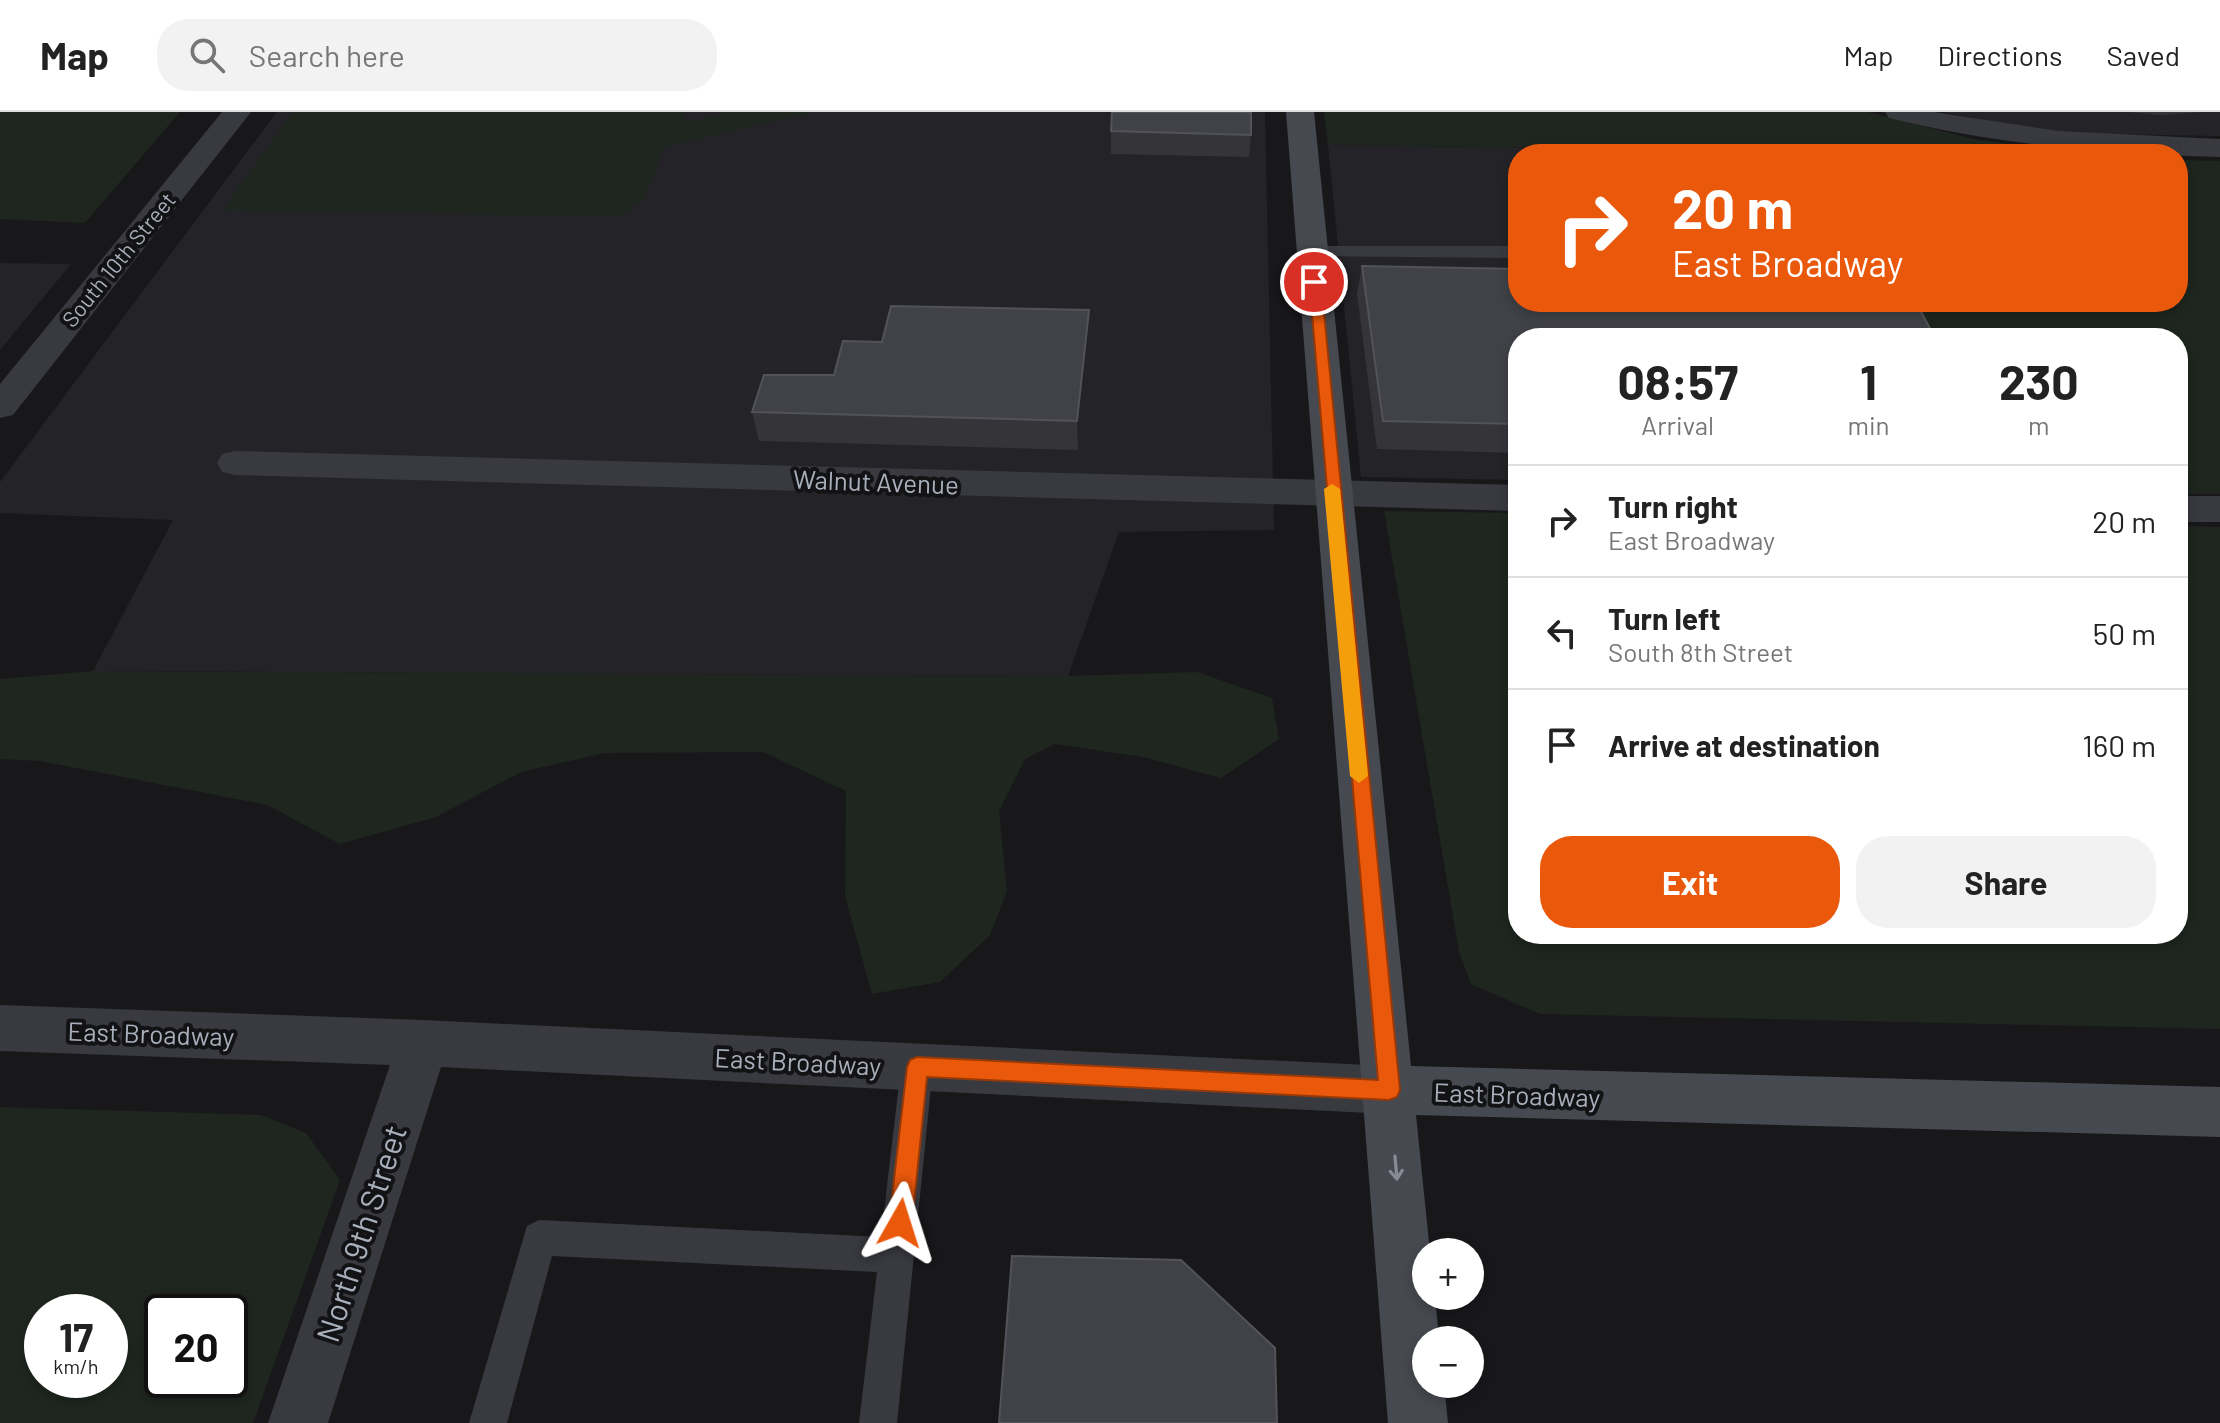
<!DOCTYPE html>
<meta charset="utf-8">
<style>
:root{--surface:#fff;--page:#f2f2f2;--text:#222;--muted:#767676;--line:#e0e0e0;--accent:#ea580c}
body{margin:0;font-family:Barlow,sans-serif;background:var(--page);color:var(--text);height:100vh;display:flex;flex-direction:column;font-size:30px;white-space:nowrap}
*{box-sizing:border-box;margin:0}
p{font-size:26px;color:var(--muted)}
.icon{flex:none;width:44px;height:44px;fill:none;stroke:currentColor;stroke-width:2;stroke-linecap:round;stroke-linejoin:round}
.map{position:relative;flex:1;overflow:hidden}
.side{position:absolute;left:1508px;top:216px;width:680px;height:616px;display:flex;flex-direction:column;background:var(--surface);border-radius:32px;box-shadow:0 4px 12px #0003}
.side>*{flex:none}
.guide{position:absolute;left:1508px;top:32px;width:680px;height:168px;border-radius:32px;box-shadow:0 4px 12px #0003;background:#ea580c;color:#fff;overflow:hidden}
.fabs{position:absolute;left:1412px;top:1126px;display:grid;gap:16px}
.fabs a{display:grid;place-items:center;width:72px;height:72px;border-radius:50%;background:var(--surface);box-shadow:0 4px 12px #0003;font-size:40px}
.speed{position:absolute;left:24px;top:1182px;display:flex;gap:16px;font-size:40px;font-weight:700;text-align:center}
.speed>*{display:grid;place-content:center;width:104px;height:104px;border-radius:50%;background:var(--surface);box-shadow:0 4px 12px #0003;line-height:1}
.speed small{font-size:20px;font-weight:400}
.speed .limit{border:4px solid #111;border-radius:12px;background:#fff;color:#111}
.pin{position:absolute;display:grid;place-items:center;width:68px;height:68px;color:#fff;margin:-34px;border:4px solid #fff;border-radius:50%;box-shadow:0 2px 8px #0007}
.me{position:absolute;width:88px;margin:-44px;rotate:6deg;stroke-linejoin:round;filter:drop-shadow(0 0 6px #0008)}
.turn{display:flex;align-items:center;gap:28px;height:168px;padding:0 32px;font-size:36px}
.turn .icon{width:104px;height:104px;stroke-width:2.5}
.turn b{display:block;font-size:56px;line-height:68px}
.eta{display:flex;justify-content:space-evenly;align-items:center;height:136px;text-align:center}
.eta b{font-size:48px;font-weight:700;line-height:56px}
.primary-button{display:flex;gap:16px;margin-top:auto;padding:16px 32px}
.primary-button a{flex:1;height:92px;border-radius:32px;background:var(--accent);color:#fff;font-size:32px;font-weight:700;line-height:92px;text-align:center}
.primary-button a+a{background:var(--page);color:var(--text)}
ul{padding:0;list-style:none}
li{display:flex;align-items:center;gap:24px;height:112px;padding:0 32px;border-top:2px solid var(--line)}
li div{flex:1}
li b{display:block;font-size:30px}
li em{font-style:normal}
header{display:flex;align-items:center;gap:48px;box-sizing:border-box;height:112px;padding:0 40px;background:var(--surface);border-bottom:2px solid var(--line)}
header strong{font-size:38px}
nav{display:flex;gap:44px;margin-inline-start:auto;font-size:28px}
.search{width:560px;height:72px;background:var(--page);display:flex;align-items:center;gap:20px;box-sizing:border-box;padding:0 28px;border-radius:32px;color:var(--muted);font-size:30px}
.map>svg:first-child{display:block}
</style>
<header>
<strong>Map</strong>
<div class="search"><svg class="icon" aria-label="search" viewBox="0 0 24 24"><circle cx="10" cy="10" r="6"/><path d="M15 15l6 6"/></svg>Search here</div>
<nav><a>Map</a><a>Directions</a><a>Saved</a></nav>
</header>
<div class="map">
<svg width="2220" height="1311" viewBox="0 0 2220 1311">
<rect width="100%" height="100%" fill="#18181b"/>
<path fill="#242428" d="M 277,0 L 1265,0 L 1274,418 L 1119,420 L 1068,564 L 93,559 L 173,408 L 0,401 L 0,370 Z
M 1943,0 L 2220,0 L 2220,24 L 2049,21 Z
M 1328,33 L 1811,39 L 1813,42 L 1518,42 L 1518,368 L 1361,365 Z
M 0,151 L 71,152 L 0,238 Z"/>
<path fill="#1e261f" fill-rule="evenodd" d="M 0,0 L 180,0 L 85,111 L 0,107 Z
M 293,0 L 686,0 L 683,11 L 729,0 L 815,0 L 664,35 L 645,87 L 619,105 L 222,98 Z
M 1324,0 L 1868,0 L 1973,27 L 2082,42 L 1813,42 L 1811,39 L 1328,33 Z
M 2178,48 L 2220,49 L 2220,382 L 2178,382 L 2178,226 L 1909,226 L 1890,190 L 2178,190 Z
M 1384,399 L 1518,401 L 1518,822 L 2178,822 L 2178,414 L 2220,415 L 2220,917 L 1540,902 L 1471,872 L 1459,840 Z
M 93,559 L 1068,564 L 1197,560 L 1272,586 L 1279,627 L 1221,666 L 1143,645 L 1055,632 L 1025,647 L 999,699 L 1007,779 L 990,823 L 940,870 L 872,882 L 845,784 L 846,679 L 763,640 L 605,641 L 521,660 L 436,705 L 340,732 L 267,693 L 40,649 L 0,647 L 0,567 Z
M 0,995 L 261,1003 L 306,1021 L 340,1068 L 253,1311 L 0,1311 ZM 42,1200 L 110,1200 L 110,1268 L 42,1268 ZM 162,1200 L 230,1200 L 230,1268 L 162,1268 Z"/>
<g fill="none" stroke-linecap="round" stroke-linejoin="round">
<path fill="#393a40" fill-rule="evenodd" d="M 1312,134 L 1518,134 L 1518,146 L 1305,144 L 1302,140 Z
M 917,940 L 928,944 L 933,955 L 897,1311 L 859,1311 L 877,1160 L 552,1144 L 507,1311 L 469,1311 L 527,1114 L 539,1108 L 881,1125 L 901,955 L 906,944 Z"/>
<path fill="#393a40" fill-rule="evenodd" d="M 1885,0 L 1934,0 L 2058,19 L 2220,27 L 2220,45 C 2110,42 1998,33 1889,6 Z
M 235,339 L 1518,373 L 1518,399 L 235,363 L 222,360 L 217,351 L 222,342 Z
M 2178,384 L 2220,384 L 2220,410 L 2178,410 Z"/>
<path fill="#393a40" fill-rule="evenodd" d="M 222,0 L 251,0 L 13,303 L 0,306 L 0,272 Z
M 0,893 L 423,908 L 1389,954 L 1407,961 L 1415,978 L 1407,995 L 1389,1002 L 441,955 L 328,1311 L 268,1311 L 390,953 L 0,939 Z"/>
<path fill="#474950" fill-rule="evenodd" d="M 1286,0 L 1314,0 L 1411,954 L 2220,975 L 2220,1025 L 1416,1003 L 1430,1140 L 1426,1140 L 1426,1184 L 1435,1184 L 1439,1228 L 1426,1228 L 1426,1272 L 1444,1272 L 1448,1311 L 1388,1311 Z"/>
</g>
<path fill="#343439" d="M 2129,0 L 2202,0 L 2161,3 Z
M 1111,19 L 1251,23 L 1249,45 L 1111,42 Z
M 1362,154 L 1518,226 L 1518,341 L 1377,337 L 1357,182 Z
M 1089,227 L 1078,338 L 759,329 L 752,300 L 834,263 L 882,230 Z"/>
<path fill="#232327" d="M 1089,198 L 1089,227 L 1078,338 L 1077,309 Z"/>
<path fill="#414247" stroke="#515359" stroke-width="2" d="M 1112,0 L 1251,0 L 1251,23 L 1111,19 Z
M 1362,154 L 1518,157 L 1518,190 L 1916,190 L 1935,226 L 1518,226 L 1518,312 L 1383,309 Z
M 891,194 L 1089,198 L 1077,309 L 752,300 L 764,263 L 834,263 L 843,229 L 882,230 Z
M 1012,1144 L 1181,1148 L 1275,1236 L 1277,1311 L 999,1311 Z"/>
<defs><path id="oneway-shaft" d="M-6 0H5M1.5-3L5.5 0L1.5 3" fill="none" stroke-width="1.6" stroke-linecap="round" stroke-linejoin="round" transform="scale(2)"/></defs>
<use stroke="#878c96" href="#oneway-shaft" transform="translate(1396 1056) rotate(85)"/>
<path fill="#ea580c" stroke="#983908" stroke-width="2" d="M 1309,167 L 1321,170 L 1400,978 L 1397,985 L 1389,988 L 927,965 L 912,1111 L 908,1119 L 900,1123 L 892,1119 L 889,1111 L 907,955 L 910,948 L 917,945 L 1378,968 Z"/>
<path fill="#f59e0b" d="M 1332,372 L 1340,377 L 1368,664 L 1359,671 L 1350,664 L 1324,377 Z"/>
<g text-anchor="middle" dominant-baseline="central" stroke-width="8" stroke-linejoin="round" paint-order="stroke">
<g font-size="22" fill="#aab0bb" stroke="#131316">
<text transform="translate(118 147) rotate(-51)">South 10th Street</text>
</g>
<g font-size="26" fill="#aab0bb" stroke="#131316">
<text transform="translate(876 369) rotate(2)">Walnut Avenue</text>
<text transform="translate(151 921) rotate(2)">East Broadway</text>
<text transform="translate(798 949) rotate(3)">East Broadway</text>
<text transform="translate(1517 982) rotate(2)">East Broadway</text>
</g>
<g font-size="32" fill="#aab0bb" stroke="#131316">
<text transform="translate(360 1121) rotate(-72)">North 9th Street</text>
</g>
</g>
</svg>
<div class="fabs">
<a>+</a>
<a>−</a>
</div>
<div class="speed"><div>17<small>km/h</small></div><div class="limit">20</div></div>
<div class="pin" style="left:1314px;top:170px;background:#d93025"><svg class="icon" aria-label="arrive" viewBox="0 0 24 24"><path d="M6 21V4h12l-3 4 3 4H6"/></svg></div>
<svg class="me" style="left:900px;top:1111px" viewBox="-20 -20 40 40"><path d="M0-17L14 15 0 8-14 15z" fill="#ea580c" stroke="#fff" stroke-width="4"/></svg>
<div class="guide">
<div class="turn"><svg class="icon" aria-label="right" viewBox="0 0 24 24"><path d="M7 20v-9h11M14 6l5 5-5 5"/></svg><div><b>20 m</b>East Broadway</div></div>
</div>
<section class="side">
<div class="eta">
<div><b>08:57</b><p>Arrival</p></div>
<div><b>1</b><p>min</p></div>
<div><b>230</b><p>m</p></div>
</div>
<ul>
<li><svg class="icon" aria-label="right" viewBox="0 0 24 24"><path d="M7 20v-9h11M14 6l5 5-5 5"/></svg><div><b>Turn right</b><p>East Broadway</p></div><em>20 m</em></li>
<li><svg class="icon" aria-label="left" viewBox="0 0 24 24"><path d="M17 20v-9H6M10 6l-5 5 5 5"/></svg><div><b>Turn left</b><p>South 8th Street</p></div><em>50 m</em></li>
<li><svg class="icon" aria-label="arrive" viewBox="0 0 24 24"><path d="M6 21V4h12l-3 4 3 4H6"/></svg><div><b>Arrive at destination</b></div><em>160 m</em></li>
</ul>
<div class="primary-button"><a>Exit</a><a>Share</a></div>
</section>
</div>
